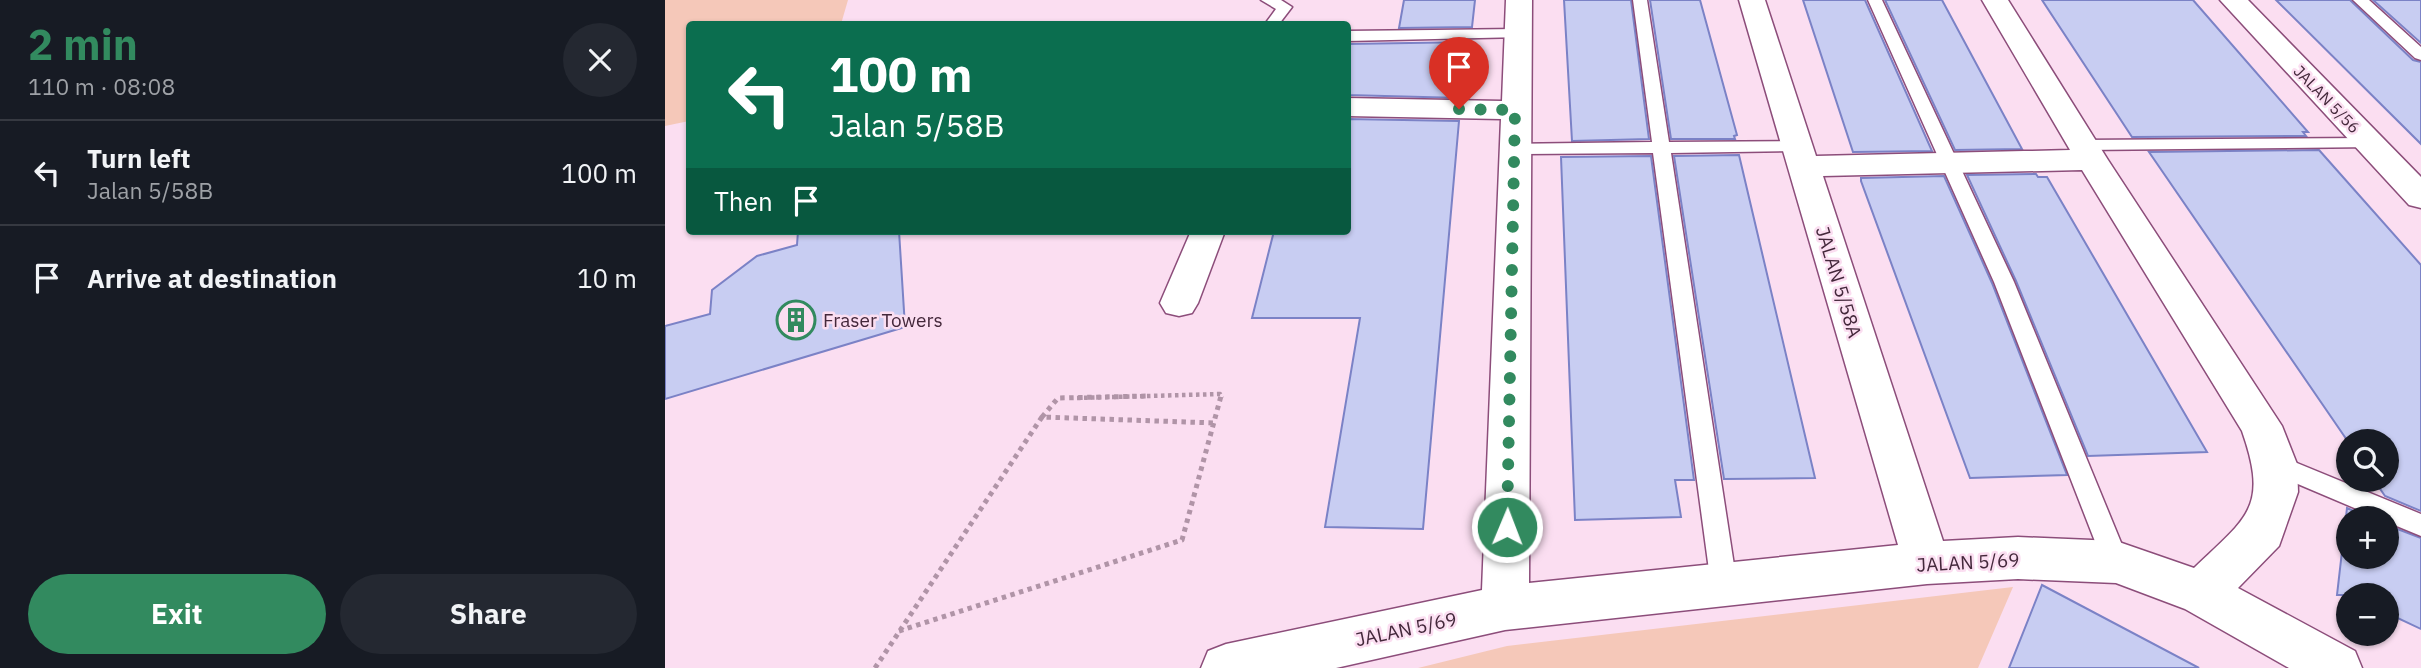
<!DOCTYPE html>
<meta charset="utf-8">
<style>
:root{--surface:#171b24;--page:#242831;--text:#f1f3f6;--muted:#9ea1a6;--line:#363941;--accent:#328a5f}
body{margin:0;font-family:"IBM Plex Sans",sans-serif;background:var(--page);color:var(--text);height:100vh;display:flex;flex-direction:column;font-size:26px;white-space:nowrap}
*{box-sizing:border-box;margin:0}
p{font-size:23px;color:var(--muted)}
.icon{flex:none;width:38px;height:38px;fill:none;stroke:currentColor;stroke-width:2;stroke-linecap:round;stroke-linejoin:round}
.map{position:relative;flex:1;overflow:hidden}
.panel{display:flex;flex-direction:column;background:var(--surface);width:665px}
.panel>*{flex:none}
.hud{position:absolute;left:21px;top:21px;width:665px;height:214px;border-radius:7px;box-shadow:0 2px 5px #0004;background:#0b6e4f;color:#fff;overflow:hidden}
.fabs{position:absolute;left:1671px;top:429px;display:grid;gap:14px}
.fabs a{display:grid;place-items:center;width:63px;height:63px;border-radius:50%;background:var(--surface);box-shadow:0 2px 5px #0004;font-size:35px}
.pin{position:absolute;display:grid;place-items:center;width:60px;height:60px;color:#fff;margin:-72px -30px;border-radius:50% 50% 50% 0;rotate:-45deg;box-shadow:0 0 7px #0007}
.pin .icon{rotate:45deg}
.me{position:absolute;width:77px;margin:-38px;rotate:1deg;stroke-linejoin:round;filter:drop-shadow(0 0 5px #0008)}
.turn{display:flex;align-items:center;gap:24px;height:147px;padding:0 28px;font-size:32px}
.turn .icon{width:91px;height:91px;stroke-width:2.5}
.turn b{display:block;font-size:49px;line-height:60px}
.then{display:flex;align-items:center;height:66px;padding:0 28px;background:#0003;gap:14px;font-size:26px}
.round{display:grid;place-items:center;flex:none;width:74px;height:74px;border-radius:37px;background:var(--page)}
.summary{display:flex;align-items:center;justify-content:space-between;height:119px;padding:0 28px}
h1{font-size:42px;font-weight:700;line-height:52px;color:var(--accent)}
.cta{display:flex;gap:14px;margin-top:auto;padding:14px 28px}
.cta a{flex:1;height:80px;border-radius:42px;background:var(--accent);color:#fff;font-size:28px;font-weight:700;line-height:80px;text-align:center}
.cta a+a{background:var(--page);color:var(--text)}
ul{padding:0;list-style:none}
li{display:flex;align-items:center;gap:21px;height:105px;padding:0 28px;border-top:2px solid var(--line)}
li div{flex:1}
li b{display:block;font-size:26px}
li em{font-style:normal}
main{display:flex;flex:1;min-height:0}
.map>svg:first-child{display:block}
</style>
<main>
<section class="panel">
<div class="summary"><div><h1>2 min</h1><p>110 m · 08:08</p></div><a class="round"><svg class="icon" aria-label="close" viewBox="0 0 24 24"><path d="M6 6l12 12M18 6L6 18"/></svg></a></div>
<ul>
<li><svg class="icon" aria-label="left" viewBox="0 0 24 24"><path d="M17 20v-9H6M10 6l-5 5 5 5"/></svg><div><b>Turn left</b><p>Jalan 5/58B</p></div><em>100 m</em></li>
<li><svg class="icon" aria-label="arrive" viewBox="0 0 24 24"><path d="M6 21V4h12l-3 4 3 4H6"/></svg><div><b>Arrive at destination</b></div><em>10 m</em></li>
</ul>
<div class="cta"><a>Exit</a><a>Share</a></div>
</section>
<div class="map">
<svg width="1756" height="668" viewBox="0 0 1756 668">
<rect width="100%" height="100%" fill="#fbdef1"/>
<path fill="#f5c8b9" d="M 0,0 L 183,0 L 176,24 L 24,24 L 24,121 L 0,126 Z
M 1348,587 L 1313,668 L 753,668 L 842,646 Z"/>
<path fill="#c8cdf2" stroke="#7b82c6" stroke-width="2" d="M 739,0 L 810,0 L 807,27 L 734,28 Z
M 899,0 L 966,0 L 984,139 L 907,141 Z
M 985,0 L 1035,0 L 1072,135 L 1069,136 L 1070,139 L 1006,139 Z
M 1138,0 L 1200,0 L 1267,151 L 1188,152 Z
M 1220,0 L 1277,0 L 1357,149 L 1290,150 Z
M 1377,0 L 1528,0 L 1643,132 L 1638,132 L 1641,136 L 1467,137 Z
M 1611,0 L 1685,0 L 1748,60 L 1756,62 L 1756,144 Z
M 1708,0 L 1756,0 L 1756,43 Z
M 807,42 L 802,82 L 798,82 L 796,98 L 682,95 L 682,44 Z
M 682,119 L 794,121 L 758,529 L 660,527 L 695,318 L 587,318 L 609,231 L 682,231 Z
M 1654,150 L 1756,265 L 1756,511 L 1720,496 L 1709,480 L 1722,480 L 1722,441 L 1684,443 L 1484,152 Z
M 1074,155 L 1150,478 L 1059,479 L 1009,156 Z
M 986,156 L 1029,480 L 1010,480 L 1016,517 L 910,520 L 896,157 Z
M 1371,174 L 1373,177 L 1382,177 L 1542,452 L 1423,456 L 1351,281 L 1302,175 Z
M 1279,176 L 1327,283 L 1402,475 L 1305,478 L 1196,181 L 1196,178 Z
M 133,231 L 234,231 L 240,327 L 0,399 L 0,326 L 45,314 L 47,290 L 92,256 L 132,245 Z
M 1682,508 L 1705,518 L 1684,518 L 1684,556 L 1722,556 L 1722,525 L 1756,538 L 1756,629 L 1722,613 L 1722,595 L 1672,595 Z
M 1377,585 L 1534,668 L 1344,668 Z"/>
<g fill="none" stroke-linecap="round" stroke-linejoin="round">
<defs>
<path id="lane" d="M 596,0 L 616,0 L 627,7 L 614,24 L 600,24 L 611,9 Z
M 968,0 L 982,0 L 1004,142 L 1132,141 L 1141,146 L 1132,151 L 1006,153 L 1072,585 L 1068,593 L 1059,597 L 1050,593 L 1046,585 L 988,153 L 850,154 L 841,149 L 850,144 L 987,142 Z
M 1203,0 L 1217,0 L 1349,282 L 1464,562 L 1460,570 L 1451,573 L 1442,570 L 1438,562 L 1329,282 Z
M 1688,0 L 1704,0 L 1756,47 L 1756,60 L 1750,58 Z
M 853,29 L 858,31 L 861,34 L 858,37 L 682,41 L 682,31 Z
M 1704,138 L 1713,143 L 1710,147 L 1418,150 L 1409,145 L 1418,140 Z
M 1610,454 L 1756,514 L 1756,536 L 1722,522 L 1722,518 L 1713,518 L 1602,471 L 1598,464 L 1602,457 Z"/>
<path id="street" d="M 841,0 L 867,0 L 864,583 L 1233,545 L 1074,0 L 1100,0 L 1151,156 L 1405,150 L 1317,0 L 1343,0 L 1443,160 L 1617,426 L 1632,464 L 1633,492 L 1614,546 L 1573,588 L 1690,651 L 1697,668 L 1624,668 L 1520,609 L 1451,583 L 1353,579 L 1262,584 L 840,630 L 671,668 L 536,668 L 543,651 L 561,644 L 817,590 L 836,119 L 682,116 L 682,98 L 837,101 ZM 1417,170 L 1577,431 C 1604,508 1582,517 1529,568 L 1451,541 L 1353,537 L 1278,541 L 1158,176 Z
M 1555,0 L 1583,0 L 1756,177 L 1756,208 L 1744,205 Z
M 526,231 L 560,231 L 533,303 L 527,313 L 514,316 L 501,313 L 495,303 Z"/>
</defs>
<use href="#lane" stroke="#8c4d7a" stroke-width="3"/>
<use href="#street" stroke="#8c4d7a" stroke-width="3"/>
<path stroke="#b094a7" stroke-width="4.5" stroke-dasharray="3.5 3.5" stroke-linecap="butt" d="M 412,398 L 555,394 L 557,398"/>
<path stroke="#b094a7" stroke-width="5" stroke-dasharray="4.5 4.5" stroke-linecap="butt" d="M 377,417 L 393,398 L 482,396
M 234,631 L 517,540 L 556,396
M 210,668 L 377,417 L 550,423"/>
<use href="#lane" fill="#fff" fill-rule="evenodd"/>
<use href="#street" fill="#fff" fill-rule="evenodd"/>
</g>
<g fill="none" stroke-linecap="round" stroke-linejoin="round">
<path stroke="#328a5f" stroke-width="12" stroke-dasharray="0 21.6" d="M 794,109 L 850,110 L 842,527"/>
</g>
<defs>
<symbol id="building-ring" viewBox="-11 -11 22 22"><circle r="9.5" fill="#fbdef1" stroke="#328a5f" stroke-width="1.5"/><path d="M-4-6H4V6H1V3H-1V6H-4ZM-2.5-4.3h1.7v1.8h-1.7ZM.8-4.3h1.7v1.8H.8ZM-2.5-1h1.7V.8h-1.7ZM.8-1h1.7V.8H.8Z" fill="#328a5f"/></symbol>
</defs>
<g fill-rule="evenodd">
<use href="#building-ring" x="109" y="298" width="44" height="44"/>
</g>
<g text-anchor="middle" dominant-baseline="central" stroke-width="5" stroke-linejoin="round" paint-order="stroke">
<g font-size="16" fill="#44283b" stroke="#fbdef1">
<text transform="translate(1662 99) rotate(46)">JALAN 5/56</text>
</g>
<g font-size="19" fill="#44283b" stroke="#fbdef1">
<text transform="translate(1174 282) rotate(73)">JALAN 5/58A</text>
<text transform="translate(1303 562) rotate(-3)">JALAN 5/69</text>
<text transform="translate(741 629) rotate(-12)">JALAN 5/69</text>
</g>
<g font-size="19" fill="#44283b" stroke="#fbdef1" text-anchor="start">
<text x="158" y="320">Fraser Towers</text>
</g>
</g>
</svg>
<div class="fabs">
<a><svg class="icon" aria-label="search" viewBox="0 0 24 24"><circle cx="10" cy="10" r="6"/><path d="M15 15l6 6"/></svg></a>
<a>+</a>
<a>−</a>
</div>
<div class="pin" style="left:794px;top:109px;background:#d93025"><svg class="icon" aria-label="arrive" viewBox="0 0 24 24"><path d="M6 21V4h12l-3 4 3 4H6"/></svg></div>
<svg class="me" style="left:842px;top:527px" viewBox="-20 -20 40 40"><circle r="17" fill="#328a5f" stroke="#fff" stroke-width="3"/><path d="M0-11L8 9 0 5-8 9z" fill="#fff"/></svg>
<div class="hud">
<div class="turn"><svg class="icon" aria-label="left" viewBox="0 0 24 24"><path d="M17 20v-9H6M10 6l-5 5 5 5"/></svg><div><b>100 m</b>Jalan 5/58B</div></div>
<div class="then">Then<svg class="icon" aria-label="arrive" viewBox="0 0 24 24"><path d="M6 21V4h12l-3 4 3 4H6"/></svg></div>
</div>
</div>
</main>
